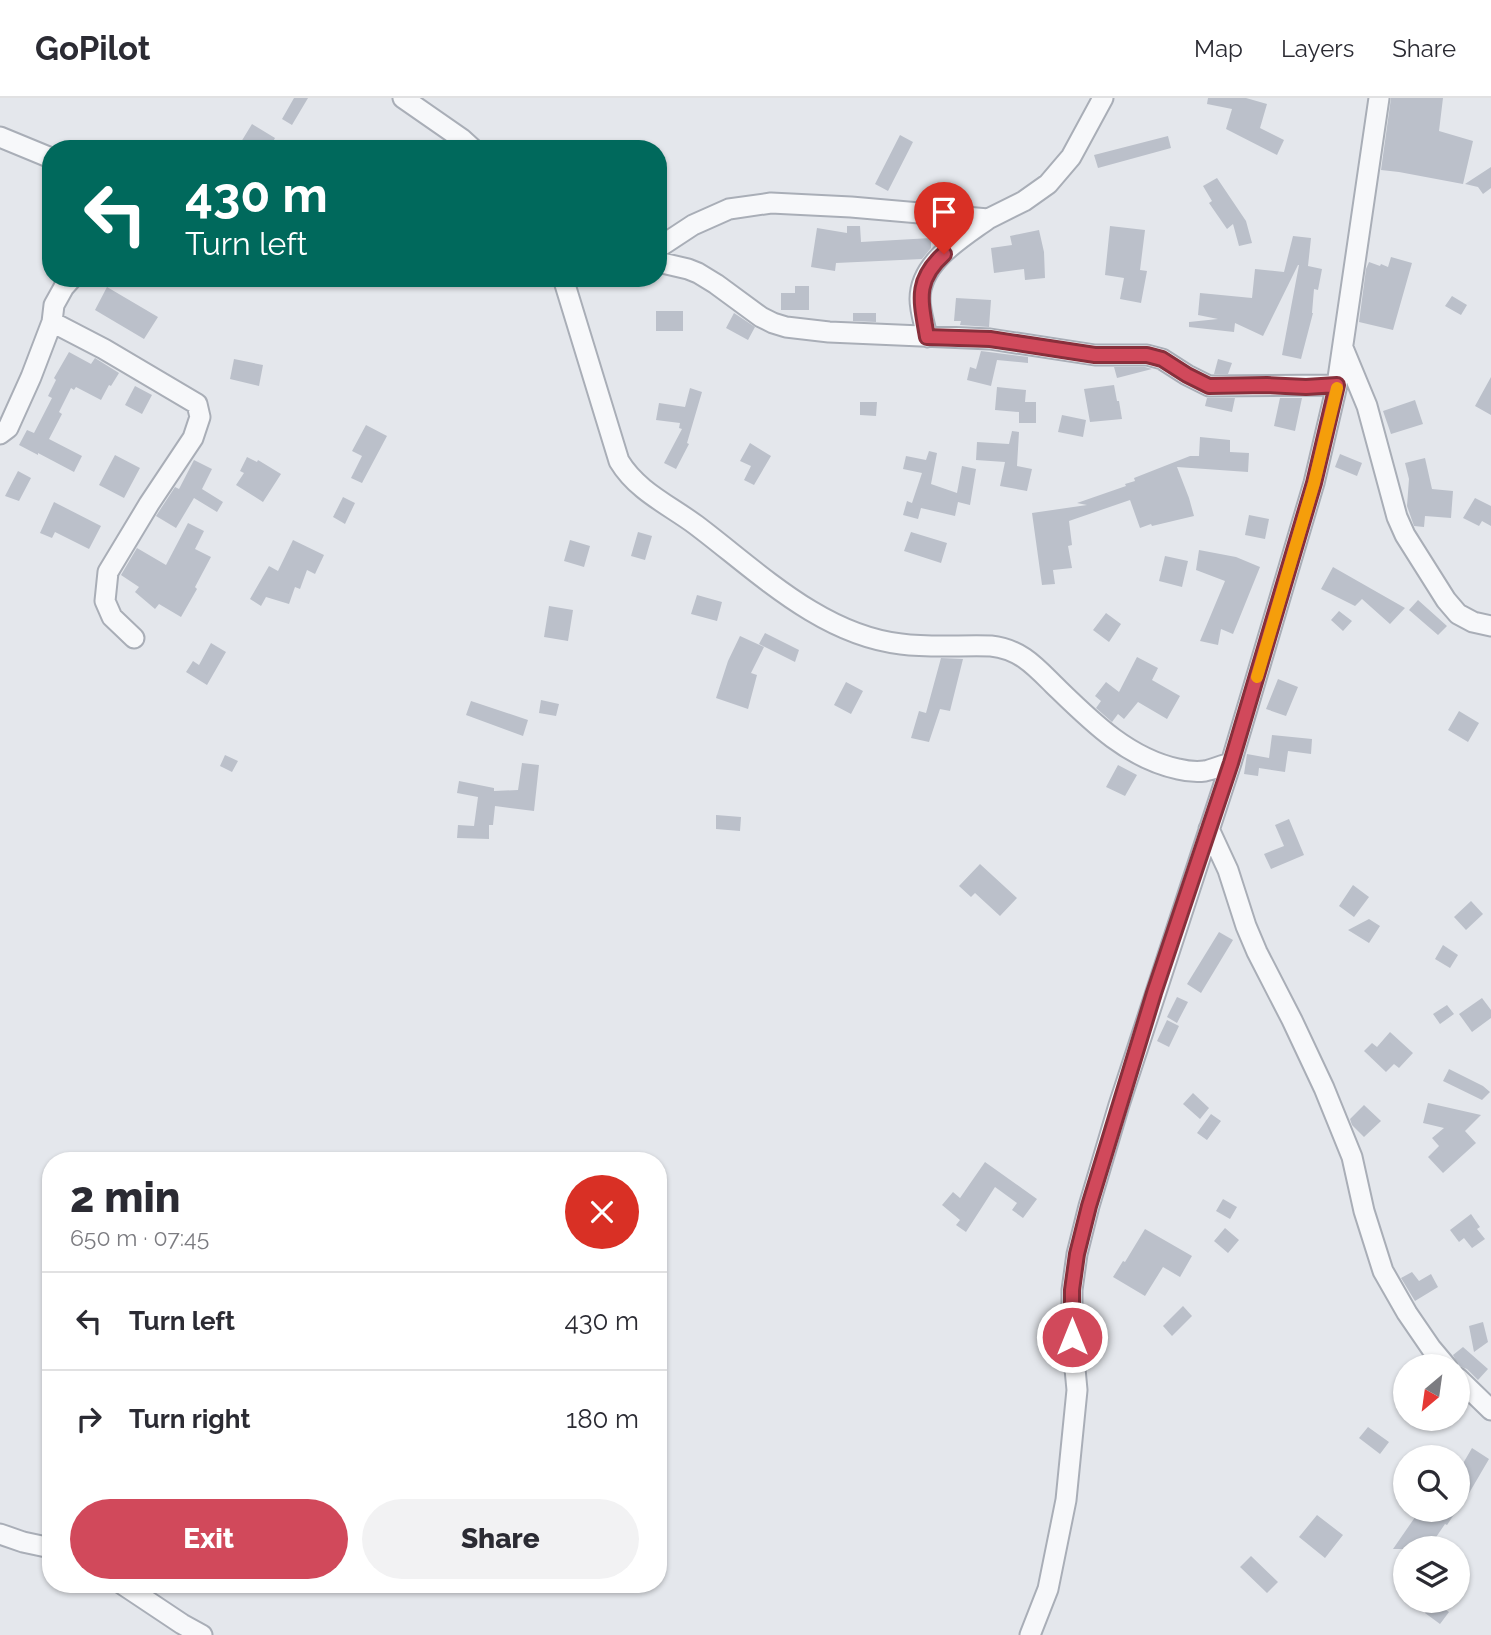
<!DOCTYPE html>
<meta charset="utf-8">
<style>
:root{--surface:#fff;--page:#f2f2f3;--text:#2b2b33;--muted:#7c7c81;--line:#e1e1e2;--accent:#d1495b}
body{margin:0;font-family:Raleway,sans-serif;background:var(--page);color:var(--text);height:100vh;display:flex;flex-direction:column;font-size:26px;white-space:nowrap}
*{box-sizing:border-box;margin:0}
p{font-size:23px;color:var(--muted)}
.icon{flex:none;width:38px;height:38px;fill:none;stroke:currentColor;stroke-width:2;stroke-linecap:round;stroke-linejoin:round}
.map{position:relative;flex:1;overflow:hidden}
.drawer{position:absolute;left:42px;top:1054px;width:625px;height:441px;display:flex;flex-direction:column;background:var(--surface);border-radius:28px;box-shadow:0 2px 5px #0004}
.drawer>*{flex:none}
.guide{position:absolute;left:42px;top:42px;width:625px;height:147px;border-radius:28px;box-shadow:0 2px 5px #0004;background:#00695c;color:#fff;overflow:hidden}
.needle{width:46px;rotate:209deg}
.fabs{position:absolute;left:1393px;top:1256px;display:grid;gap:14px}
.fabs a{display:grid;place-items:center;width:77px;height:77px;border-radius:50%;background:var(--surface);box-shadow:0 2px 5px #0004;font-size:35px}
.pin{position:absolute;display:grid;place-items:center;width:60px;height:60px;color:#fff;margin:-72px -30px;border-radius:50% 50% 50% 0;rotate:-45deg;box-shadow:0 0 7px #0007}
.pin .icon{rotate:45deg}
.me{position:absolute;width:77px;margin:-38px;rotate:0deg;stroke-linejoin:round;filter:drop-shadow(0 0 5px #0008)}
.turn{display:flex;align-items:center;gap:24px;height:147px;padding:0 28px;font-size:32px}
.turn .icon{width:91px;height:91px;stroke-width:2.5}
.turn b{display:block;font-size:49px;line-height:60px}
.round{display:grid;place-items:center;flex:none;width:74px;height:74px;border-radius:37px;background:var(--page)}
.head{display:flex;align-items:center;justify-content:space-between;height:119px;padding:0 28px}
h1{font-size:42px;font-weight:800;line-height:52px}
.action{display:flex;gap:14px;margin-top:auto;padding:14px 28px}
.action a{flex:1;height:80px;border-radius:42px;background:var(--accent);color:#fff;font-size:28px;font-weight:800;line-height:80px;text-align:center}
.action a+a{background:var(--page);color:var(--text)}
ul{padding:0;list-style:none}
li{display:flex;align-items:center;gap:21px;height:98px;padding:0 28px;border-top:2px solid var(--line)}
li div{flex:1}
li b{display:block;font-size:26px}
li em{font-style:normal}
header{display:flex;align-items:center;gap:42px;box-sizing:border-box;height:98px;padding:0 35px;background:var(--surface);border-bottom:2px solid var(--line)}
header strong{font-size:33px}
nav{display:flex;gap:38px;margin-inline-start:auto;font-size:24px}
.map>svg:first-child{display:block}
</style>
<header>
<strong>GoPilot</strong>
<nav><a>Map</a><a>Layers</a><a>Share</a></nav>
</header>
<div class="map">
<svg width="1491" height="1537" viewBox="0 0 1491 1537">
<rect width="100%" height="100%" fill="#e4e7ec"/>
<path fill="#bbc0ca" d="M 294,0 L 308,0 L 292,27 L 282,21 Z
M 1208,0 L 1246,0 L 1267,6 L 1260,30 L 1284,42 L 1277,57 L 1226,31 L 1232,11 L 1207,6 Z
M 1391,0 L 1443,0 L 1439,33 L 1473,43 L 1463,86 L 1399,74 L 1381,72 Z
M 252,26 L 275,40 L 269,51 L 252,51 L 241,44 Z
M 900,37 L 913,44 L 888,93 L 875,86 Z
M 1168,38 L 1171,50 L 1098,70 L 1094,57 Z
M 1491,69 L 1491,90 L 1483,96 L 1478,89 L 1465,86 Z
M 1217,80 L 1246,123 L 1252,145 L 1239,148 L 1233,126 L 1227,131 L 1209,105 L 1212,103 L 1203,88 Z
M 847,128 L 860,128 L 861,144 L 931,140 L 931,150 L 922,161 L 836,165 L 835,173 L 811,169 L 817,130 L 847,135 Z
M 1110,128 L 1145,132 L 1140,172 L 1147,173 L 1141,205 L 1120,201 L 1124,180 L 1105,177 Z
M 1039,132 L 1044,154 L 1045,180 L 1025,182 L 1024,171 L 994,175 L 991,150 L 1012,147 L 1010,138 Z
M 1293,138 L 1311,140 L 1308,168 L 1322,171 L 1318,192 L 1314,191 L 1312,215 L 1313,215 L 1301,261 L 1282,257 L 1299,167 L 1298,167 L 1263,238 L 1235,225 L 1234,234 L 1189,229 L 1189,224 L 1218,221 L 1198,217 L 1200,195 L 1252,200 L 1255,171 L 1284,174 Z
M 1391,159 L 1412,165 L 1393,232 L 1359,224 L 1366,171 L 1369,164 L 1380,168 L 1381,166 L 1388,169 Z
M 795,188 L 809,188 L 809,212 L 781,212 L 781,195 L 795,195 Z
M 107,189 L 158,219 L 144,241 L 95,212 Z
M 1452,198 L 1467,207 L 1461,217 L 1445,208 Z
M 956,200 L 991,202 L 989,229 L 960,227 L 961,223 L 954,223 Z
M 656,213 L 683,213 L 683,233 L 656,233 Z
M 734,215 L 755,229 L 748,242 L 726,230 Z
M 853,215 L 876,215 L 876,224 L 853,223 Z
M 981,253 L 1028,259 L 1028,265 L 997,262 L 991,288 L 967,282 L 970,269 L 976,271 Z
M 69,254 L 91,266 L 95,260 L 119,275 L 111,288 L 109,287 L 101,302 L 76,289 L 74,292 L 71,290 L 59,314 L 62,316 L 49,341 L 82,358 L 74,374 L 38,355 L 38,357 L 19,347 L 27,332 L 34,335 L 52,300 L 48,298 L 56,282 L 54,280 Z
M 234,261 L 263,267 L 259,288 L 230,281 Z
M 1218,261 L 1232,265 L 1228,276 L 1214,276 Z
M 1114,269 L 1145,269 L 1152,271 L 1117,280 Z
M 1491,279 L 1491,317 L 1475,308 Z
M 1114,287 L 1117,303 L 1119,303 L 1122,321 L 1090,324 L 1084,291 Z
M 135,288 L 152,297 L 142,316 L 125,307 Z
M 997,289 L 1026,292 L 1025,304 L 1036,304 L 1036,325 L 1019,325 L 1019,314 L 995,312 Z
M 690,290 L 702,294 L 687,345 L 689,346 L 676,371 L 664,365 L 682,331 L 679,330 L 680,325 L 656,322 L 659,305 L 685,309 Z
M 1207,300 L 1235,300 L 1232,314 L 1205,308 Z
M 1280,300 L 1302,300 L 1295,333 L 1274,328 Z
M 1415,302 L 1423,326 L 1391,336 L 1383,313 Z
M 860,304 L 877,304 L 876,318 L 860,317 Z
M 1062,317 L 1086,322 L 1083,339 L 1058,334 Z
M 366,327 L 387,338 L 362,385 L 351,380 L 362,358 L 352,353 Z
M 1012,333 L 1019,334 L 1017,368 L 1032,371 L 1027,393 L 1000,388 L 1005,364 L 976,362 L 977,344 L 1009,346 Z
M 1200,339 L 1230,342 L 1230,354 L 1249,355 L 1248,374 L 1177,369 L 1189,400 L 1194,418 L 1152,428 L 1151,426 L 1140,430 L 1130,402 L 1069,423 L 1072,447 L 1068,448 L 1072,470 L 1053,472 L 1055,486 L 1042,487 L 1032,415 L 1087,407 L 1077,405 L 1126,388 L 1125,386 L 1135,383 L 1134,380 L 1190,358 L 1199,358 Z
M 750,345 L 771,358 L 754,387 L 744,382 L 751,368 L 740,363 Z
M 929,353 L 937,355 L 931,386 L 957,395 L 962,368 L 976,371 L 970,407 L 958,404 L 955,418 L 921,410 L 918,421 L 903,417 L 907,403 L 912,405 L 922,375 L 903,371 L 906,358 L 926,362 Z
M 1340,356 L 1362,365 L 1357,378 L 1335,369 Z
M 115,357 L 140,370 L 124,400 L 99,387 Z
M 247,359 L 257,364 L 258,362 L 281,376 L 263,404 L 236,387 L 244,375 L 240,373 Z
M 1425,360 L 1432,391 L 1453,393 L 1451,420 L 1425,418 L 1424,429 L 1414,428 L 1407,408 L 1409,381 L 1405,365 Z
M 194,362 L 212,371 L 202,391 L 223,404 L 217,414 L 194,400 L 176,430 L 156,418 L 175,389 L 179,391 Z
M 18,373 L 31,380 L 19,403 L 5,398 Z
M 343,399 L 355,405 L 345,426 L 333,419 Z
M 1475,400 L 1491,408 L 1491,428 L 1482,423 L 1479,428 L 1463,420 Z
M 54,404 L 101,428 L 89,451 L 55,434 L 52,440 L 40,435 Z
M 1249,417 L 1269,421 L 1265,441 L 1245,437 Z
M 188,425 L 204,433 L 195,451 L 211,459 L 195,489 L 197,491 L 181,519 L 159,506 L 155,511 L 135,494 L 139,489 L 121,477 L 137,450 L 166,467 Z
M 638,434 L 652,438 L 645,462 L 631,458 Z
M 911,434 L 947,445 L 941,465 L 904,453 Z
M 293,442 L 324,457 L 315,476 L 307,472 L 300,491 L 295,489 L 289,506 L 266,499 L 261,508 L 250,501 L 269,468 L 278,473 Z
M 570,442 L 590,448 L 584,469 L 564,463 Z
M 1199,452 L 1236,459 L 1260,469 L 1233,536 L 1221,531 L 1218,547 L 1200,543 L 1225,483 L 1196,472 Z
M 1165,458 L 1188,463 L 1182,489 L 1159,483 Z
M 1333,469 L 1405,510 L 1390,526 L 1362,501 L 1355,508 L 1321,491 Z
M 697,497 L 722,504 L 717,523 L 691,516 Z
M 1418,502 L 1447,528 L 1438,537 L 1409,512 Z
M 549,508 L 573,512 L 568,543 L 544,539 Z
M 1339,513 L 1352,523 L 1343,533 L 1331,522 Z
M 1106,515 L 1121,526 L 1109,544 L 1093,532 Z
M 765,535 L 799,552 L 795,564 L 759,546 Z
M 740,538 L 764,549 L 751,575 L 757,577 L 748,611 L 716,600 L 728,563 Z
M 211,545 L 226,554 L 207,587 L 186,574 L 193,563 L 199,567 Z
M 1137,559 L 1158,570 L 1152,582 L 1180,598 L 1167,621 L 1138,604 L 1124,621 L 1118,616 L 1112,624 L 1096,610 L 1101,603 L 1095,598 L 1106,584 L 1119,594 Z
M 941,560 L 963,561 L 950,613 L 940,611 L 929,644 L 911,640 L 919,613 L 926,615 Z
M 1278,581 L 1298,589 L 1286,618 L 1266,611 Z
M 846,584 L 863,593 L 851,616 L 834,607 Z
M 541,602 L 559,606 L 556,618 L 539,615 Z
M 471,603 L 528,622 L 523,638 L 466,617 Z
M 1459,613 L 1479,625 L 1468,644 L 1448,632 Z
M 1272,637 L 1312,641 L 1311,656 L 1288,653 L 1285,674 L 1259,670 L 1258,678 L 1244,676 L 1247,656 L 1269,660 Z
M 225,657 L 238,663 L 232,674 L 220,668 Z
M 522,665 L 539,667 L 534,713 L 495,708 L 493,727 L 489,727 L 489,741 L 457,740 L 458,727 L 474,728 L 478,699 L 457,695 L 459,683 L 494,690 L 494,693 L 518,692 Z
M 1118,667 L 1137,677 L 1125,698 L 1106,689 Z
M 716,717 L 741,719 L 740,733 L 716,731 Z
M 1289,721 L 1304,757 L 1271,771 L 1264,756 L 1284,748 L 1275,727 Z
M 980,766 L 1017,800 L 1000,818 L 975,795 L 971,799 L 959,788 Z
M 1353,787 L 1369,799 L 1354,819 L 1339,808 Z
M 1471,803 L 1483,816 L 1466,832 L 1454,819 Z
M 1369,821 L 1380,828 L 1369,845 L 1348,832 Z
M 1219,834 L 1233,842 L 1201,895 L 1187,886 Z
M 1443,847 L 1458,857 L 1450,870 L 1435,861 Z
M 1177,899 L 1188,904 L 1177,925 L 1167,919 Z
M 1482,900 L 1491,912 L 1491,920 L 1472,934 L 1459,916 Z
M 1447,907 L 1454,916 L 1440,926 L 1433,916 Z
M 1167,922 L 1179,928 L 1169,949 L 1157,943 Z
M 1390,934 L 1413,955 L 1399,970 L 1394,966 L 1386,974 L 1364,953 L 1372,945 L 1377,949 Z
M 1449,971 L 1483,988 L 1490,994 L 1482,1002 L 1443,983 Z
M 1193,995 L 1209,1010 L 1200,1021 L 1183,1006 Z
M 1428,1005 L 1481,1017 L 1465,1033 L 1476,1045 L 1443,1075 L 1428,1059 L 1439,1048 L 1432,1040 L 1444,1030 L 1423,1025 Z
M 1364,1007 L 1381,1023 L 1364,1039 L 1352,1027 L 1350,1021 Z
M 1211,1016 L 1221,1023 L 1207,1042 L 1197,1035 Z
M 985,1064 L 1037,1101 L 1023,1120 L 1012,1112 L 1017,1105 L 995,1089 L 966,1134 L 956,1127 L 960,1122 L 942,1107 L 953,1094 L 960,1100 Z
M 1223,1101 L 1237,1109 L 1230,1121 L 1216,1113 Z
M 1471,1116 L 1480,1129 L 1477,1131 L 1485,1141 L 1472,1150 L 1464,1140 L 1459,1144 L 1450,1132 Z
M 1225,1130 L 1239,1142 L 1228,1155 L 1214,1143 Z
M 1145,1131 L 1192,1158 L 1180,1179 L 1163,1169 L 1145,1198 L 1113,1179 L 1123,1163 L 1125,1164 Z
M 1412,1174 L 1419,1183 L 1431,1176 L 1438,1189 L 1415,1203 L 1401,1180 Z
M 1183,1208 L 1192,1218 L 1172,1238 L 1163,1228 Z
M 1483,1224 L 1488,1244 L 1474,1254 L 1469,1228 Z
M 1463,1249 L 1488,1271 L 1478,1282 L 1467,1271 L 1459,1268 L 1453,1257 Z
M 1368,1329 L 1389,1344 L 1380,1356 L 1359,1340 Z
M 1472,1350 L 1489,1361 L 1458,1414 L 1458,1374 Z
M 1420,1412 L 1457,1412 L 1447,1427 L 1445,1426 L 1428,1451 L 1393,1451 Z
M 1317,1417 L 1343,1437 L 1325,1460 L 1299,1439 Z
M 1251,1458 L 1278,1484 L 1267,1495 L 1240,1469 Z
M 1433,1503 L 1449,1514 L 1440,1526 L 1425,1515 Z"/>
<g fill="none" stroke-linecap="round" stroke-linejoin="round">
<defs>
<path id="minor" d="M 403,0 L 462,41 L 473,51
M 0,39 L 51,60
M 658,150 L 693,127 L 729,111 L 771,105 L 851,109 L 988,121 L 1024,103 L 1048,86 L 1071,59 L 1103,0
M 658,164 L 688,171 L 698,175 L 716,186 L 761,219 L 773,225 L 786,229 L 829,234 L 990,241 L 1095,257 L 1147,257 L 1162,261 L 1187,277 L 1209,288 L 1337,287
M 563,180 L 619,363 C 637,393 669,407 696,427 C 757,473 821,537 901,546 C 931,550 961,547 991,548 C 1020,551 1035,568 1054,587 C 1090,622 1127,660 1178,671 C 1186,673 1197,674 1205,673 C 1214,671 1222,667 1231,665
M 52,224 L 104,251 L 197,306 L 200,319 L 193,340 L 149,406 L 108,474 L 105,503 L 112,519 L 134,540
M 927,239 C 925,227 920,214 920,201 C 920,164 962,140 988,121
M 1343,250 L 1367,308 L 1397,419 L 1405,437 L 1446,502 L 1458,516 L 1473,524 L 1491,528
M 0,336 L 8,330 L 31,279 L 52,224 L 54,207 L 64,189 L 72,180
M 1209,731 L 1228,772 L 1246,828 L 1257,854 L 1292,922 L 1324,990 L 1352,1059 L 1364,1113 L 1383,1173 L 1407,1215 L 1431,1250 L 1447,1269
M 1458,1280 L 1491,1312
M 0,1436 L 23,1444 L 51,1450
M 122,1486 L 182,1526 L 202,1537
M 1030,1537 L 1048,1491 L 1066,1402 L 1077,1292 L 1072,1239 L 1072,1192 L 1077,1156 L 1089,1108 L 1119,1007 L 1231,665 L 1314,385 L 1337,287 L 1379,0"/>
</defs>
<use href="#minor" stroke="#a9aeb7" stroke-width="23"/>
<use href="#minor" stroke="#f7f8fa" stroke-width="19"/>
</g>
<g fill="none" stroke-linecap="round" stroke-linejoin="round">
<defs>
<path id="route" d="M 944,156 C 914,183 921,203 927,239 L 990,241 L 1095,257 L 1147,257 L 1162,261 L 1187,277 L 1209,288 L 1267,287 L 1306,289 L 1337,287 L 1314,385 L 1231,665 L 1154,895 L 1089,1108 L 1077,1156 L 1072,1192 L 1072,1239"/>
</defs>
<use href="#route" stroke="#882f3b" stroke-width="18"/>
<use href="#route" stroke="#d1495b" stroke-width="12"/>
<path stroke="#f59e0b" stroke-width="12" d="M 1257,579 L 1314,385 L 1337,290"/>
</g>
</svg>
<div class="fabs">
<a><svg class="needle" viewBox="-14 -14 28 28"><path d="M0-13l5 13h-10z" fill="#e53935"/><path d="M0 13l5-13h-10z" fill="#7c7c81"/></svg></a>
<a><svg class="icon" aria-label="search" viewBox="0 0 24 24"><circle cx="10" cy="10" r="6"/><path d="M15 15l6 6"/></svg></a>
<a><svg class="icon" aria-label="layers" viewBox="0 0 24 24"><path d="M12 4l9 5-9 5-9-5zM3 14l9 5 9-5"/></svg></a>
</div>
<div class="pin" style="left:944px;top:156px;background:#d93025"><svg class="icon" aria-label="arrive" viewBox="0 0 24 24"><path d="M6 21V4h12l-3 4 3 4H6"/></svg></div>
<svg class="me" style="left:1072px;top:1239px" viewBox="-20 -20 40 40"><circle r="17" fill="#d1495b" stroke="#fff" stroke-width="3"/><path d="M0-11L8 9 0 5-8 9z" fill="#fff"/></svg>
<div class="guide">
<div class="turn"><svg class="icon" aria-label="left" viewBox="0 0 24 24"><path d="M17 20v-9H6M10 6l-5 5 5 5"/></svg><div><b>430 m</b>Turn left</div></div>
</div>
<section class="drawer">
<div class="head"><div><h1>2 min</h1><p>650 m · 07:45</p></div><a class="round" style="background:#d93025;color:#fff"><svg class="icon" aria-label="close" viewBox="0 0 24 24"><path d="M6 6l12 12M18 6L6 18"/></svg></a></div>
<ul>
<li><svg class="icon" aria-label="left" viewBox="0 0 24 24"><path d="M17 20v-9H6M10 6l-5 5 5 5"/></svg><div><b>Turn left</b></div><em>430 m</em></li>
<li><svg class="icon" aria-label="right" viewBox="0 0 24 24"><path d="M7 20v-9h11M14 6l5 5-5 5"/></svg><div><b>Turn right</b></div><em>180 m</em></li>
</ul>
<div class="action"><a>Exit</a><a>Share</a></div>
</section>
</div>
